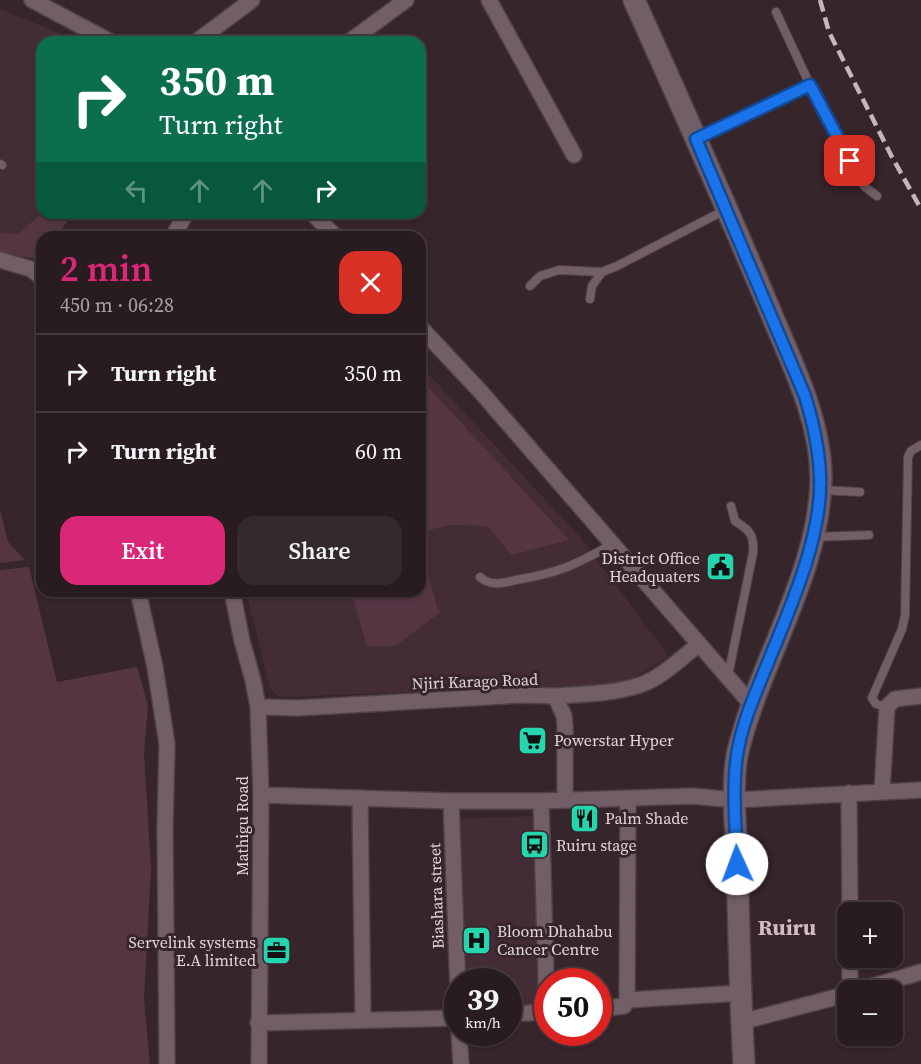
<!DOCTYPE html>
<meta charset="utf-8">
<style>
:root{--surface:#281c20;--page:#34292d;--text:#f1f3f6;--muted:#a5a1a5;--line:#443a3e;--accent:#db2777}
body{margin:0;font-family:"Source Serif 4",serif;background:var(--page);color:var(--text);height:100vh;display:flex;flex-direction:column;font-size:22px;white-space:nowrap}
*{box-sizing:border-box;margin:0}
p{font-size:20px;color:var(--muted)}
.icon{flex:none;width:33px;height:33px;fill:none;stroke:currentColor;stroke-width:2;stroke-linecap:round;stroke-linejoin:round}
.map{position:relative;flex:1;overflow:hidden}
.details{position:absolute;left:36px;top:231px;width:390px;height:366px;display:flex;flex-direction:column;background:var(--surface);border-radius:18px;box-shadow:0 2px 4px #0004,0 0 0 2px var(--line)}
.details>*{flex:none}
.hud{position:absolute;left:36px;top:36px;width:390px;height:183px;border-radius:18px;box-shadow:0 2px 4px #0004,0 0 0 2px var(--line);background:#0b6e4f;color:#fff;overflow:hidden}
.buttons{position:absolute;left:837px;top:902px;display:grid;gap:12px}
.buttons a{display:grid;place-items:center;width:66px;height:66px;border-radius:12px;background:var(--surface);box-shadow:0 2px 4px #0004,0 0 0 2px var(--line);font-size:30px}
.speed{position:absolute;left:444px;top:968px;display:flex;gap:12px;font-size:30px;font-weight:700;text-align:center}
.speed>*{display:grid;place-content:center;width:78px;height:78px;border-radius:50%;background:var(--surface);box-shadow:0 2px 4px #0004,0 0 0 2px var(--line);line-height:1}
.speed small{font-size:15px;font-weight:400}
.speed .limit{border:9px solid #d22;background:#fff;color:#111}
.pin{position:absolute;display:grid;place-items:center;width:51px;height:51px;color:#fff;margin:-26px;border-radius:12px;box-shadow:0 3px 9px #0006}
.me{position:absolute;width:66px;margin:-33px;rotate:358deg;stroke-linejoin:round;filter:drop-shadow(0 0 4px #0008)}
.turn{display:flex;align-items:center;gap:21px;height:126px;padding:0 24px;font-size:27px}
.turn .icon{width:78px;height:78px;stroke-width:2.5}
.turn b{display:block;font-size:42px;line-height:51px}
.lanes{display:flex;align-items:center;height:57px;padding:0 24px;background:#0003;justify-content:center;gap:30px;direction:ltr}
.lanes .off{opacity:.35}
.round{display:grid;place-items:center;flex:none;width:63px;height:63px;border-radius:18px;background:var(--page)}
.overview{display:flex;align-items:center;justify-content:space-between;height:102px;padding:0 24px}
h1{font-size:36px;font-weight:600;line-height:45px;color:var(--accent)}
.button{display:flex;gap:12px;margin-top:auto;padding:12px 24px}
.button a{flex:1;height:69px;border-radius:18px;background:var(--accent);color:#fff;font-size:24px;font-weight:600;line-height:69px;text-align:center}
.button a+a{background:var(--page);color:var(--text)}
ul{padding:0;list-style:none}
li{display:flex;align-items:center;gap:18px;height:78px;padding:0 24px;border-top:2px solid var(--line)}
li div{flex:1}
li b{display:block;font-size:22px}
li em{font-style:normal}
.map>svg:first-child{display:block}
</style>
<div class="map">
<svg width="921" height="1064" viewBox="0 0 921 1064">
<rect width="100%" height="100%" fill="#36252b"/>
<path fill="#442c36" d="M 0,9 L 82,42 L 42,42 L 42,213 L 60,213 L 0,244 Z
M 420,365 L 580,537 L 669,657 L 623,684 L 280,697 L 270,689 L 246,591 L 420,591 Z
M 536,816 L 543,1008 L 509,1009 L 508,981 L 462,981 L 456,819 Z"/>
<path fill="#563543" d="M 42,213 L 74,213 L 55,237 L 42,237 L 42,253 L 37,259 L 0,253 L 0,233 L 18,234 Z
M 420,378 L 569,540 L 511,555 L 488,526 L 450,525 L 420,532 Z
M 0,510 L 8,542 L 25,560 L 0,563 Z
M 423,557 L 439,613 L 395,646 L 367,646 L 351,591 L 420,591 L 420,558 Z
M 29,567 L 57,682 L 137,667 L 148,705 L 144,753 L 151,869 L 144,999 L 150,1064 L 0,1064 L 0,570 Z"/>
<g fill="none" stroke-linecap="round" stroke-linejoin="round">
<defs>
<path id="service" d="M 810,85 L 859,179 L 865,187 L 877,196
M 697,138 L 810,85 L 776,12
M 0,164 L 2,165
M 530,286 L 540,276 L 559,270 L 602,272 L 617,266 L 725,210
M 590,299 L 592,286 L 602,272
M 821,490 L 860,492
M 814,537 L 869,535
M 480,577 C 491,587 503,583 516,580 C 558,573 576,565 612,544
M 728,676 L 753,553 C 754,535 751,531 735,521 L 731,506
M 887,707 L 876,704 L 872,698 L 902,629 L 905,616 L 908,457 L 911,451 L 921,445"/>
<path id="minor" d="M 32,0 L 111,42
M 489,0 L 574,155
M 196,42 L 252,0
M 349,42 L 406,0
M 312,213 L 336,237
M 173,237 L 186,213
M 0,260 L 31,269 L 42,278
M 420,327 L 480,391 L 751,704
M 138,591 L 155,667 L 167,744 L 165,827 L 167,1064
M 232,591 L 242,641 L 253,680 L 258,707 L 261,795 L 259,1064
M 555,696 C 583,694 613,694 640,685 C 661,678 680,659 698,645
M 258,707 L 298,708 L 521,695 L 555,696 L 564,716 L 565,725 L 565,800
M 882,791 L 887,707 L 895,699 L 921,696
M 849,793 L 850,912
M 261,795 L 451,801 L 541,801 L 692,796 L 735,800 L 921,790
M 360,798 L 363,1020
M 451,801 L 458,990
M 541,801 L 547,1012
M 850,957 L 850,990
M 860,990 L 921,972
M 627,1000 L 628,798
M 598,1009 L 624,1006 L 627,1000 L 741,993
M 508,1014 L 548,1012
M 741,1022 L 848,994
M 258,1023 L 458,1018
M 459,1032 L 461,1064"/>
<path id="secondary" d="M 634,0 C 680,102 726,205 769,308 C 791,362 821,419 821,478 C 820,571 760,661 738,751 C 731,781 736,830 737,862 C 739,930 740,997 744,1064"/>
</defs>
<use href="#service" stroke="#504147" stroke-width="10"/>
<use href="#minor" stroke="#504147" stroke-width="18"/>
<use href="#secondary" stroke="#504147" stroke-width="24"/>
<use href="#service" stroke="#725e66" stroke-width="8"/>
<use href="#minor" stroke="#725e66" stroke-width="15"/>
<use href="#secondary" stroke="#725e66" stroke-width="21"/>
<path stroke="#c4b7bb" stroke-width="4.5" stroke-dasharray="12 6" stroke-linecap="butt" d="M 820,0 L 829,32 L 892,157 L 921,209"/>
</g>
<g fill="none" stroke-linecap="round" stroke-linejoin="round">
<defs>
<path id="route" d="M 737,864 C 736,829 732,790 737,755 C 742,722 757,690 769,660 C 791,606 823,534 820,476 C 819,448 813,422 805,396 L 696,139 L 810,85 L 850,161"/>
</defs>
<use href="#route" stroke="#114b97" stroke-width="15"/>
<use href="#route" stroke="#1a73e8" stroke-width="10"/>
</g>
<defs>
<symbol id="civic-square" viewBox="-11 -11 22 22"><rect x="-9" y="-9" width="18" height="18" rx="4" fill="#25d5ae" stroke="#36252b"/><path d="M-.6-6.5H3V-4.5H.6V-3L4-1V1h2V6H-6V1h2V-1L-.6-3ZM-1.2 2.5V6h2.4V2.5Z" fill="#111"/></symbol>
<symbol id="supermarket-square" viewBox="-11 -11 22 22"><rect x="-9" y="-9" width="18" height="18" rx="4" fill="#25d5ae" stroke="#36252b"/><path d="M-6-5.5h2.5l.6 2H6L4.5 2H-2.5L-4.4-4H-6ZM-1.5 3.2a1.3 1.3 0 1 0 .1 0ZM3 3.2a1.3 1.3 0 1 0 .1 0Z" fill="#111"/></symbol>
<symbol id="restaurant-square" viewBox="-11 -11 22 22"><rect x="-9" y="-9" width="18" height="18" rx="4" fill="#25d5ae" stroke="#36252b"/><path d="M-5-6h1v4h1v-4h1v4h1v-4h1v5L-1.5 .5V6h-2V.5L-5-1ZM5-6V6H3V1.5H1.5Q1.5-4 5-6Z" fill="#111"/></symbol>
<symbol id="bus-square" viewBox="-11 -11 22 22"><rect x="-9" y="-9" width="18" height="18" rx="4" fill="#25d5ae" stroke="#36252b"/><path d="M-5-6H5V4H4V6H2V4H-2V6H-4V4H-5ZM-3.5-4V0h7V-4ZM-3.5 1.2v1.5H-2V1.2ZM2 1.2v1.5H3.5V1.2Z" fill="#111"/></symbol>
<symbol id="hospital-square" viewBox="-11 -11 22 22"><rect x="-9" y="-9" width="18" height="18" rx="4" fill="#25d5ae" stroke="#36252b"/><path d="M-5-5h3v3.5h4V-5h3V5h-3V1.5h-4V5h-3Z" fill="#111"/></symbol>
<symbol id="office-square" viewBox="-11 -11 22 22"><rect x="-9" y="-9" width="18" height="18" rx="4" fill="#25d5ae" stroke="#36252b"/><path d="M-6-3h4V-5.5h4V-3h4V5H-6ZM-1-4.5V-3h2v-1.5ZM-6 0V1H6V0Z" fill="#111"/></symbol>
</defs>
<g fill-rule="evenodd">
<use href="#civic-square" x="704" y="550" width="33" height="33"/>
<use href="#supermarket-square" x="516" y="724" width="33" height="33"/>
<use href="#restaurant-square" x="568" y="802" width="33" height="33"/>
<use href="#bus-square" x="518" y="828" width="33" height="33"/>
<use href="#hospital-square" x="460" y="924" width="33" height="33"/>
<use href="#office-square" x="260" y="934" width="33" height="33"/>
</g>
<g text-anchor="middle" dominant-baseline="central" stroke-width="6" stroke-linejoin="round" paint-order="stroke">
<g font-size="16" fill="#e2d6da" stroke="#36252b" text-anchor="start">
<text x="700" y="558" text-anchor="end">District Office<tspan x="700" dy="18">Headquaters</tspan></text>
<text x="554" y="740">Powerstar Hyper</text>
<text x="605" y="818">Palm Shade</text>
<text x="556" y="845">Ruiru stage</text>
<text x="497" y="931">Bloom Dhahabu<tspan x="497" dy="18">Cancer Centre</tspan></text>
<text x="256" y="942" text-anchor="end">Servelink systems<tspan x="256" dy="18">E.A limited</tspan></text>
</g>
<g font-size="16" fill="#e2d6da" stroke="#36252b">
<text transform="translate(475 681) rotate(-2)">Njiri Karago Road</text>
<text transform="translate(242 826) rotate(-90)">Mathigu Road</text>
<text transform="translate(436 896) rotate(-92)">Biashara street</text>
</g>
<g font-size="22" font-weight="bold" fill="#d2bbc4" stroke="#36252b">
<text x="787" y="927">Ruiru</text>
</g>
</g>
</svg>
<div class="buttons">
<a>+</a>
<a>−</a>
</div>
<div class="speed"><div>39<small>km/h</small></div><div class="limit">50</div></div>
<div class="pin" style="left:850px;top:161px;background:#d93025"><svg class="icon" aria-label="arrive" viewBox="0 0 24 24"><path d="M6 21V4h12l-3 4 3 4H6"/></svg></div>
<svg class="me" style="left:737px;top:864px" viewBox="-20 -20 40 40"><circle r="19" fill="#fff"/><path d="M0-13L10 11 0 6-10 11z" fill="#1a73e8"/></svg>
<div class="hud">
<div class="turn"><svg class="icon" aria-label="right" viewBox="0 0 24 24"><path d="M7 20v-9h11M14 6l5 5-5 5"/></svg><div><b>350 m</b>Turn right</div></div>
<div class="lanes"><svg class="icon off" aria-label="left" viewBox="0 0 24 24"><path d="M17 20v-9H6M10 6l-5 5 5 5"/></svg><svg class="icon off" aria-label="ahead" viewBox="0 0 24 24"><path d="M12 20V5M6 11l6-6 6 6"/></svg><svg class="icon off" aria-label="ahead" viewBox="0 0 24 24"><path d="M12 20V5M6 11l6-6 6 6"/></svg><svg class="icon" aria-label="right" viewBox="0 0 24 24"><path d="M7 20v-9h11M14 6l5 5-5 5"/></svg></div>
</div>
<section class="details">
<div class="overview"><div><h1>2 min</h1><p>450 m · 06:28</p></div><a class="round" style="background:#d93025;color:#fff"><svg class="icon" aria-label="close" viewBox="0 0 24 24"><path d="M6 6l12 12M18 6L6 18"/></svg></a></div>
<ul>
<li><svg class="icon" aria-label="right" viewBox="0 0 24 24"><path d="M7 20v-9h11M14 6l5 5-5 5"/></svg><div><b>Turn right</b></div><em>350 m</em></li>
<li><svg class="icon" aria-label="right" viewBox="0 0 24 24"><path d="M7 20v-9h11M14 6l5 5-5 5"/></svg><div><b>Turn right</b></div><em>60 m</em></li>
</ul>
<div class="button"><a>Exit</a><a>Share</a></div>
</section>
</div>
